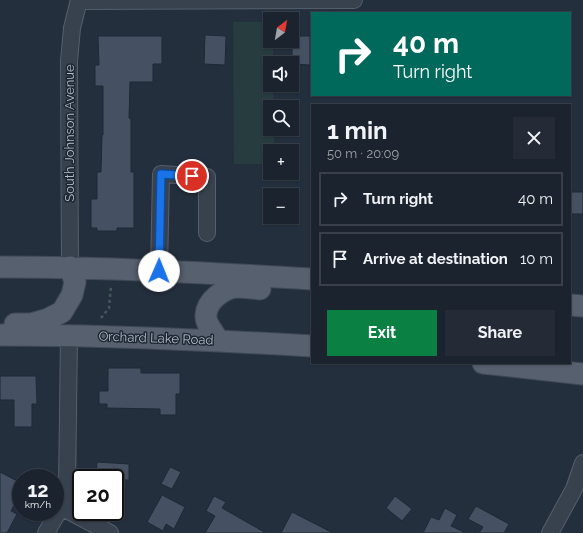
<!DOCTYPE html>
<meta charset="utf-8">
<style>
:root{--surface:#1b232e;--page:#242b36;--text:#f1f3f6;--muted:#a0a4aa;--line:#39404a;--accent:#0b8043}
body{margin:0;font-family:Raleway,sans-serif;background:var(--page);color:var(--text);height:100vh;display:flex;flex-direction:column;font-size:15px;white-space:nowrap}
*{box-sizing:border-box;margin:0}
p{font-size:13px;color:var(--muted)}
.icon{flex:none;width:22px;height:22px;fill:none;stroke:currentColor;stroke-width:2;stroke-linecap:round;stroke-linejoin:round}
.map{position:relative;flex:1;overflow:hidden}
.details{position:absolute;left:311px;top:104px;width:260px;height:260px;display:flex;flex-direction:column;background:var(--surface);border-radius:0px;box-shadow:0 1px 3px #0004,0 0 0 1px var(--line)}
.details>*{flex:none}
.hud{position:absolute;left:311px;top:12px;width:260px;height:84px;border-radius:0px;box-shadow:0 1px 3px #0004,0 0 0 1px var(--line);background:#00695c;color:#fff;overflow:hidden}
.needle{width:26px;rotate:31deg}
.tools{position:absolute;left:263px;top:12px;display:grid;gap:8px}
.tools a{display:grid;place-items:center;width:36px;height:36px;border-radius:0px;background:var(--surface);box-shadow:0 1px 3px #0004,0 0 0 1px var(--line);font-size:20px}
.speed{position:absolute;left:12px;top:469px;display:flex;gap:8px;font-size:20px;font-weight:700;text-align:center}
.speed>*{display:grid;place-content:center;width:52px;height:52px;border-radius:50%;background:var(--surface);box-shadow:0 1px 3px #0004,0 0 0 1px var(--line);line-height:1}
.speed small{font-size:10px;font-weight:400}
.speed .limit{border:2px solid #111;border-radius:6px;background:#fff;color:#111}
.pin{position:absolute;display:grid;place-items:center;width:34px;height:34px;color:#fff;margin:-17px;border:2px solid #fff;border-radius:50%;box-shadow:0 1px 4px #0007}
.me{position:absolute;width:44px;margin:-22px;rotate:1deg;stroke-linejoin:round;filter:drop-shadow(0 0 3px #0008)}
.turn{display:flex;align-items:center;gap:14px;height:84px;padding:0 16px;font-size:18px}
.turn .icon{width:52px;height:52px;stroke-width:2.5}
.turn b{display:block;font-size:28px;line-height:34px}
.round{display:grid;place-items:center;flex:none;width:42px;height:42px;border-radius:0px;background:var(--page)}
.headline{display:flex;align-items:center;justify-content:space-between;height:68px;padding:0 16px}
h1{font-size:24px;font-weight:700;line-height:30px}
.action{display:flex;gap:8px;margin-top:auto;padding:8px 16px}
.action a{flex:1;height:46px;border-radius:0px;background:var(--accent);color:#fff;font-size:16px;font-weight:700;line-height:46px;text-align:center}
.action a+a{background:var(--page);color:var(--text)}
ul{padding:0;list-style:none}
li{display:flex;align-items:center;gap:12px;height:54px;margin:0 8px 6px;padding:0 8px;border:2px solid var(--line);border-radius:0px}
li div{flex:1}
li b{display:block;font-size:15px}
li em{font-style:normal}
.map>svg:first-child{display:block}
</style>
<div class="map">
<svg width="583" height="533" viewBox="0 0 583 533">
<rect width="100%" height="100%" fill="#242f3e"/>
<path fill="#263c3f" d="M 233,22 L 270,22 L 270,41 L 273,41 L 273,63 L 270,63 L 270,85 L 273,85 L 274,107 L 270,107 L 270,129 L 274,129 L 274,151 L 270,151 L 270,164 L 234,164 Z"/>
<path fill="#455162" stroke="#1f2835" d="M 205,35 L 226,36 L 225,65 L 204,64 Z
M 98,36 L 162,36 L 162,64 L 153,64 L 153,82 L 130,82 L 129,118 L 131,119 L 131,172 L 134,172 L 134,228 L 117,228 L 117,231 L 97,231 L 97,228 L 91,228 L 91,199 L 97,199 L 97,172 L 101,172 L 102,135 L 103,135 L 103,86 L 95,86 L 95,65 L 99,65 Z
M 292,36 L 310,36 L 310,65 L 292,64 Z
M 570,192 L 583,192 L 583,214 L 570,214 Z
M 108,368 L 141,368 L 141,373 L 180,373 L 180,394 L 176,394 L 176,415 L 160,415 L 160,409 L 107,408 L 107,404 L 99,404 L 99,391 L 108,391 Z
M 0,376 L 36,376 L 37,404 L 32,404 L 32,427 L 14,427 L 14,400 L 0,400 Z
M 97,462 L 129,464 L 129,480 L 115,480 L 115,478 L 96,478 Z
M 170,467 L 181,472 L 172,489 L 161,484 Z
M 0,472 L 21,483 L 21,492 L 11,511 L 17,514 L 7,533 L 0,533 Z
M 162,495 L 185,507 L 174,529 L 166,524 L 163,531 L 147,522 Z
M 214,496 L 226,502 L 222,508 L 266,533 L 205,533 L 215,516 L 206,511 Z
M 395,496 L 412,509 L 402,521 L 386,508 Z
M 476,506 L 509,524 L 504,533 L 479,533 L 483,527 L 468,519 Z
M 445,508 L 457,515 L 451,526 L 466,533 L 423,533 L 431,517 L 439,520 Z
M 292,512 L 333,533 L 281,533 Z"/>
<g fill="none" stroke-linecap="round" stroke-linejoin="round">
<defs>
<path id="minor" d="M 79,1 L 354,0
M 70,267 L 69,61 L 72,28 L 79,0
M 159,271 L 161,174 L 207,177 L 207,233
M 61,507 L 110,533
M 46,533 L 61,507 L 67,490 L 69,335
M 550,533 L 574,489 L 583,463"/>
<path id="major" d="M 0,267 C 104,267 208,273 312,279
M 570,305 L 583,306
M 15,324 L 31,324 L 48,319 L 62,312 L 72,295 L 75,282 L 70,267
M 0,335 C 104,335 208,340 312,346
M 218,340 C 214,333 205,323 206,315 C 207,300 224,288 237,287 C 244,287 252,288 260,289
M 483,363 L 583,374"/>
</defs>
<use href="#minor" stroke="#565f6c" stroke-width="18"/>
<use href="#major" stroke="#414a57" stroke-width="23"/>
<path stroke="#44595c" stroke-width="2.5" stroke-dasharray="3 3" stroke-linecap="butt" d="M 101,318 L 109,308 L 111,286"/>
<use href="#minor" stroke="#38414e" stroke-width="16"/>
<use href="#major" stroke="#56606e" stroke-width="21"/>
</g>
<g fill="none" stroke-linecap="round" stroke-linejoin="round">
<defs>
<path id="route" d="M 159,271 L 161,174 L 192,176"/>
</defs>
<use href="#route" stroke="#114b97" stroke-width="10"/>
<use href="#route" stroke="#1a73e8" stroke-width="7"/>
</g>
<g text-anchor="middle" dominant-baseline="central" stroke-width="3" stroke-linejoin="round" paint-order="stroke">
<g font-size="13" fill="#b4bcc9" stroke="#1d2633">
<text transform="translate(69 133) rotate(-90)">South Johnson Avenue</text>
<text transform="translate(156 338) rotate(2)">Orchard Lake Road</text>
</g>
</g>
</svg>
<div class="tools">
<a><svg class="needle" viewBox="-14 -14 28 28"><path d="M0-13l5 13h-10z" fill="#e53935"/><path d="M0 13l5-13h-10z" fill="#a0a4aa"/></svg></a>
<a><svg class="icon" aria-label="sound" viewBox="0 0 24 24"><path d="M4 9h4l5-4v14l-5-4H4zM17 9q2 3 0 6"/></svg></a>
<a><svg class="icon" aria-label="search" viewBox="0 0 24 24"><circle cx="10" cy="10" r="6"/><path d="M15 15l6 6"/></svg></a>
<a>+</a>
<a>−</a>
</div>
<div class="speed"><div>12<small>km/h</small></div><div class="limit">20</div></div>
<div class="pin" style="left:192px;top:176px;background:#d93025"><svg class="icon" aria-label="arrive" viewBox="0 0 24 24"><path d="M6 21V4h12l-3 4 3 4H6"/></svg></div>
<svg class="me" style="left:159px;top:271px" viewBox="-20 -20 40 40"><circle r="19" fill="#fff"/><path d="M0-13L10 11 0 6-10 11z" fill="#1a73e8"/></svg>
<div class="hud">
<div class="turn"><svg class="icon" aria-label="right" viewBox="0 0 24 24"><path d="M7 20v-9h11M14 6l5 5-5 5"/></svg><div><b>40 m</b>Turn right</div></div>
</div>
<section class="details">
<div class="headline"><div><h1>1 min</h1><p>50 m · 20:09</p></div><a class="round"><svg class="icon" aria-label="close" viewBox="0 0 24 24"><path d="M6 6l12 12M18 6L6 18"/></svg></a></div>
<ul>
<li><svg class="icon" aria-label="right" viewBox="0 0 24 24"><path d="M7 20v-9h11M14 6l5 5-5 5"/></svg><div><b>Turn right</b></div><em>40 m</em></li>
<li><svg class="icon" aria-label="arrive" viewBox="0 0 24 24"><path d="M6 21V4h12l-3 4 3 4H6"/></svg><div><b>Arrive at destination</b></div><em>10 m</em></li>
</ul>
<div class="action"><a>Exit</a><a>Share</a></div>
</section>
</div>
